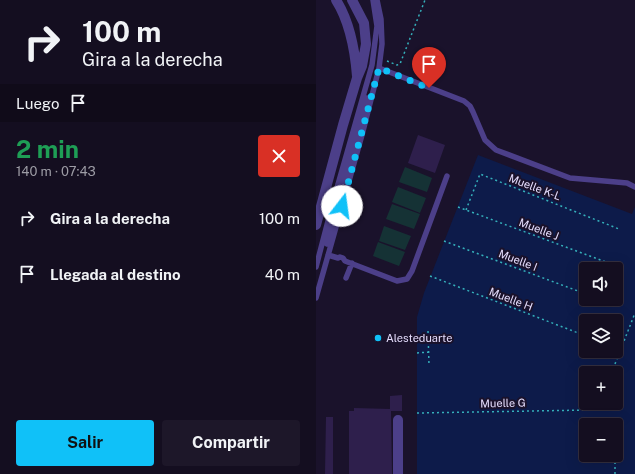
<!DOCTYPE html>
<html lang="es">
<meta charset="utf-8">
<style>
:root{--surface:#140e20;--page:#1d1729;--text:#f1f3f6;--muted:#9d9ca5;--line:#332e3e;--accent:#10c1f8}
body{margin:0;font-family:"Public Sans",sans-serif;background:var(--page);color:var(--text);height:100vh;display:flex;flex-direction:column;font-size:15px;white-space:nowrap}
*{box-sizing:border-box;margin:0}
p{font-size:13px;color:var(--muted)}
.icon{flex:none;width:22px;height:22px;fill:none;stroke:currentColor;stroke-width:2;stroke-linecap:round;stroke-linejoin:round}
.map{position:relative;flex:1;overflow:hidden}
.details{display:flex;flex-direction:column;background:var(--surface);width:316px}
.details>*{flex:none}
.top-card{background:#140e20;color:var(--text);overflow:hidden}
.controls{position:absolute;left:263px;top:262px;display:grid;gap:8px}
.controls a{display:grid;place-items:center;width:44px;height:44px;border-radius:4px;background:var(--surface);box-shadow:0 4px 16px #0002,0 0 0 1px var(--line);font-size:20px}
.pin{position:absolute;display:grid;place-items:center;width:34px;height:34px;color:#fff;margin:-41px -17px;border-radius:50% 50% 50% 0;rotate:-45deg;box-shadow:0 0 4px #0007}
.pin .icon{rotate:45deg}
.me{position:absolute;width:44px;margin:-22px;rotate:15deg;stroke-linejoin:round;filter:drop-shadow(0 0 3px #0008)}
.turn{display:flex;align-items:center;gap:14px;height:84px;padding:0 16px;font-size:18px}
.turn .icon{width:52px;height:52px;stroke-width:2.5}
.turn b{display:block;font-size:28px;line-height:34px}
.then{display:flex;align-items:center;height:38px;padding:0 16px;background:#0003;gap:8px;font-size:15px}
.round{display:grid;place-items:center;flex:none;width:42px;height:42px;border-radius:4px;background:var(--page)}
.summary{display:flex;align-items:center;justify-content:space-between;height:68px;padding:0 16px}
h1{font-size:24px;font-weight:700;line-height:30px;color:#1e9e55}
.primary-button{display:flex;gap:8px;margin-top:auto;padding:8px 16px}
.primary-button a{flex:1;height:46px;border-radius:4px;background:var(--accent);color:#111;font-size:16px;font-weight:700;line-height:46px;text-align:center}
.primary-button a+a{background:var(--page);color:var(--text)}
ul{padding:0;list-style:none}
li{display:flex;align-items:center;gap:12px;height:56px;padding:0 16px}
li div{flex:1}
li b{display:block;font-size:15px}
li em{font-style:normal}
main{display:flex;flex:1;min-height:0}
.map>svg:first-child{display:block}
</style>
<main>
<section class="details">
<div class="top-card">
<div class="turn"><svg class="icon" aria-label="right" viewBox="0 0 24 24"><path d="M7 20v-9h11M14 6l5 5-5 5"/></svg><div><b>100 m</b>Gira a la derecha</div></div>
<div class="then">Luego<svg class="icon" aria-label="arrive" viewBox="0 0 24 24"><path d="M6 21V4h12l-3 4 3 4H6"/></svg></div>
</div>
<div class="summary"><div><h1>2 min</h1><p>140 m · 07:43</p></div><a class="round" style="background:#d93025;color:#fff"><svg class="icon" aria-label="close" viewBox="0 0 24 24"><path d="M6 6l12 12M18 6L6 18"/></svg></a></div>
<ul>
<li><svg class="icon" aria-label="right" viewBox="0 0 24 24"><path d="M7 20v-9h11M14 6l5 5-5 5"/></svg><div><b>Gira a la derecha</b></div><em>100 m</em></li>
<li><svg class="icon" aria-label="arrive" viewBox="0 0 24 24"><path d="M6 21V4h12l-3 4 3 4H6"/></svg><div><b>Llegada al destino</b></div><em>40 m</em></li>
</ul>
<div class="primary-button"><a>Salir</a><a>Compartir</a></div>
</section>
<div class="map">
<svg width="319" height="474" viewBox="0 0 319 474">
<rect width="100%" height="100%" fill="#1a122b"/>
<path fill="#153235" d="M 89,167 L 116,178 L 111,192 L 83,182 Z
M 82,187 L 110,198 L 104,213 L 76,202 Z
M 76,204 L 104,214 L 98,229 L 70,219 Z
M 68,226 L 95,236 L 89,250 L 63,241 Z
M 62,242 L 89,252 L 83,266 L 57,256 Z"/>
<path fill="#0d1b4a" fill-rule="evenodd" d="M 162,155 L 316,214 L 319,207 L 319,474 L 101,474 L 101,317 L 108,293 ZM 270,269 L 300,269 L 300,299 L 270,299 ZM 270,321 L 300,321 L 300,351 L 270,351 ZM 270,373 L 300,373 L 300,403 L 270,403 ZM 270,425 L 300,425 L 300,455 L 270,455 Z"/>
<path fill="#2e1f4c" d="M 102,135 L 129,145 L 119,173 L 92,163 Z
M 86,395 L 86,411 L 75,411 L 76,474 L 33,474 L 33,411 L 38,411 L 38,408 L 74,409 L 74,396 Z
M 10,417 L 17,417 L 17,474 L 9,474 Z"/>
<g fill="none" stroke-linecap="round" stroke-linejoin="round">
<path stroke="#35b0bb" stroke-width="1.5" stroke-dasharray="2 3" stroke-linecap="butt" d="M 71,61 L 81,65 L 84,64 L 109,0
M 142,207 L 298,265
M 150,210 L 164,174 L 303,229
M 128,241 L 270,294
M 114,276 L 270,336
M 282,299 L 284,300
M 112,331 L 113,365
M 101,353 L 113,352
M 299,364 L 319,313
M 101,413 L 273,410
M 299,474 L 299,457"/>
<path stroke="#4c3f89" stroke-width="5.5" d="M 63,68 L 148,101 L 154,106 L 157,112 L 169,140 L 180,150 L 254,178 L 300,182 L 311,183 L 319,187
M 22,184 L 28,182 L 51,98
M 11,244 L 20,213 L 17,202
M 12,255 L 22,258 L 24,257 L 27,258 L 29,261 L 81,281 L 91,279 L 96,271 L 131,176
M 0,267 L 17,202 L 56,65 L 61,26 L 57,0
M 30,278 L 36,263
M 0,298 L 46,135 L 63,68 L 66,44 L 65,19 L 61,0"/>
<path stroke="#4c3f89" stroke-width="10" d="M 20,0 C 34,22 39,51 41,76
M 0,225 L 27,125 L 41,78 L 46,66 L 50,44 L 48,23 L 36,0
M 82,474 L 82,420"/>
</g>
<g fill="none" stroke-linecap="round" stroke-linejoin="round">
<path stroke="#10c1f8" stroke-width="7" stroke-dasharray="0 12.6" d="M 26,206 L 63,68 L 113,88"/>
</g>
<circle fill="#10c1f8" stroke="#1a122b" stroke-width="1.5" cx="62" cy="338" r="4"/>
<g text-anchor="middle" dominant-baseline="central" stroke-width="4" stroke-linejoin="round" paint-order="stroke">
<g font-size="11" fill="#e6defe" stroke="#1a122b">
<text transform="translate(219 187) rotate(21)">Muelle K-L</text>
<text transform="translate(223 229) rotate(21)">Muelle J</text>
<text transform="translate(202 260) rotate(21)">Muelle I</text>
<text transform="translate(195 299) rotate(21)">Muelle H</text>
<text transform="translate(187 403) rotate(-1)">Muelle G</text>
</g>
<g font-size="11" fill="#e6defe" stroke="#1a122b" text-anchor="start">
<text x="70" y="338">Alesteduarte</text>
</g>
</g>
</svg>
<div class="controls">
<a><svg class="icon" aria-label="sound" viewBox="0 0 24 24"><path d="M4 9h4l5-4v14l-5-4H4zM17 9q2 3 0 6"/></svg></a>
<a><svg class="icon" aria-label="layers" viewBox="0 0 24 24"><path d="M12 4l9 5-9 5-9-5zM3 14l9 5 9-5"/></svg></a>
<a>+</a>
<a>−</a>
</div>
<div class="pin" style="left:113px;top:88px;background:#d93025"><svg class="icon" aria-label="arrive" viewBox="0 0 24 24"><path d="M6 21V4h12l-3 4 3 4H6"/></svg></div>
<svg class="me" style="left:26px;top:206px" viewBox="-20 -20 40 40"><circle r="19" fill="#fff"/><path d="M0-13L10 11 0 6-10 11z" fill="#10c1f8"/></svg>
</div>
</main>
